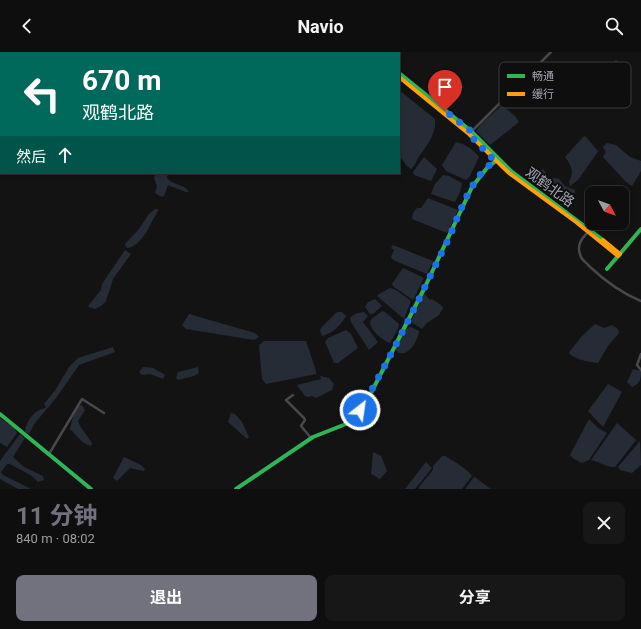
<!DOCTYPE html>
<html lang="zh">
<meta charset="utf-8">
<style>
:root{--surface:#0e0e0e;--page:#171717;--text:#f1f3f6;--muted:#9b9c9e;--line:#2e2e2e;--accent:#71727d}
body{margin:0;font-family:Roboto,"Noto Sans SC",sans-serif;background:var(--page);color:var(--text);height:100vh;display:flex;flex-direction:column;font-size:15px;white-space:nowrap}
*{box-sizing:border-box;margin:0}
p{font-size:13px;color:var(--muted)}
.icon{flex:none;width:22px;height:22px;fill:none;stroke:currentColor;stroke-width:2;stroke-linecap:round;stroke-linejoin:round}
.map{position:relative;height:437px;overflow:hidden}
.sheet{display:flex;flex-direction:column;background:var(--surface);flex:1}
.sheet>*{flex:none}
.guide{position:absolute;left:0px;top:0px;width:400px;height:122px;box-shadow:0 2px 6px #0003,0 0 0 1px var(--line);background:#00695c;color:#fff;overflow:hidden}
.needle{width:26px;rotate:131deg}
.buttons{position:absolute;left:585px;top:134px;display:grid;gap:8px}
.buttons a{display:grid;place-items:center;width:44px;height:44px;border-radius:8px;background:var(--surface);box-shadow:0 2px 6px #0003,0 0 0 1px var(--line);font-size:20px}
.pin{position:absolute;display:grid;place-items:center;width:34px;height:34px;color:#fff;margin:-41px -17px;border-radius:50% 50% 50% 0;rotate:-45deg;box-shadow:0 0 4px #0007}
.pin .icon{rotate:45deg}
.me{position:absolute;width:44px;margin:-22px;rotate:30deg;stroke-linejoin:round;filter:drop-shadow(0 0 3px #0008)}
.turn{display:flex;align-items:center;gap:14px;height:84px;padding:0 16px;font-size:18px}
.turn .icon{width:52px;height:52px;stroke-width:2.5}
.turn b{display:block;font-size:28px;line-height:34px}
.then{display:flex;align-items:center;height:38px;padding:0 16px;background:#0003;gap:8px;font-size:15px}
.round{display:grid;place-items:center;flex:none;width:42px;height:42px;border-radius:8px;background:var(--page)}
.head{display:flex;align-items:center;justify-content:space-between;height:68px;padding:0 16px}
h1{font-size:24px;font-weight:700;line-height:30px;color:var(--accent)}
.primary-button{display:flex;gap:8px;margin-top:auto;padding:8px 16px}
.primary-button a{flex:1;height:46px;border-radius:8px;background:var(--accent);color:#fff;font-size:16px;font-weight:700;line-height:46px;text-align:center}
.primary-button a+a{background:var(--page);color:var(--text)}
header{display:flex;justify-content:space-between;align-items:center;height:52px;padding:0 16px;background:var(--surface);font-size:18px;font-weight:700}
.map>svg:first-child{display:block}
</style>
<header><svg class="icon" aria-label="back" viewBox="0 0 24 24"><path d="M15 5l-7 7 7 7"/></svg>Navio<svg class="icon" aria-label="search" viewBox="0 0 24 24"><circle cx="10" cy="10" r="6"/><path d="M15 15l6 6"/></svg></header>
<div class="map">
<svg width="641" height="437" viewBox="0 0 641 437">
<rect width="100%" height="100%" fill="#131313"/>
<path fill="#262c36" d="M 616,8 L 623,15 L 626,22 L 606,28 C 605,20 610,13 616,8 Z
M 399,38 L 435,67 C 437,82 426,95 418,106 C 416,110 415,114 411,117 L 406,113 L 399,103 Z
M 500,55 L 504,55 L 515,64 L 519,70 L 490,93 L 476,79 L 482,71 Z
M 585,84 L 598,99 L 597,101 L 578,128 L 570,134 L 569,130 C 574,120 572,114 565,105 L 583,85 Z
M 456,90 C 465,92 473,97 479,105 L 470,124 L 466,128 L 446,119 L 442,113 Z
M 607,91 L 616,93 L 630,105 L 641,109 L 641,119 L 632,134 L 626,130 L 603,105 L 606,100 L 603,95 Z
M 424,105 L 437,117 L 431,129 L 414,123 L 413,120 Z
M 543,117 L 549,125 L 559,127 L 565,134 L 575,138 L 575,141 L 572,142 L 568,152 L 564,152 L 543,138 L 543,135 L 533,128 L 535,121 Z
M 156,121 L 168,121 L 167,126 C 173,133 186,133 189,140 L 186,140 L 168,133 L 164,144 L 162,145 L 155,141 L 157,134 L 154,126 Z
M 443,123 L 449,124 L 462,131 L 460,140 L 455,150 L 431,142 L 435,132 Z
M 428,146 L 458,158 L 447,181 L 412,167 L 413,161 L 417,156 L 421,156 Z
M 155,157 L 158,157 L 158,159 C 150,171 143,194 127,196 L 125,192 L 139,177 L 149,162 Z
M 393,193 L 433,209 L 427,222 L 393,208 L 391,205 L 394,198 L 391,196 Z
M 125,198 L 131,202 L 113,227 L 106,249 L 101,254 L 95,257 L 89,255 L 88,254 L 101,238 L 102,232 Z
M 403,216 L 424,226 L 413,248 L 394,235 L 392,232 Z
M 390,236 L 396,238 L 411,249 L 404,267 L 377,244 L 379,242 Z
M 425,242 L 430,248 L 432,247 L 441,253 L 443,256 L 439,263 L 427,271 L 422,277 L 411,270 L 423,243 Z
M 375,247 L 382,254 L 373,262 L 370,262 L 365,255 L 368,250 Z
M 382,259 L 385,260 L 399,272 L 398,277 L 390,291 C 383,289 370,278 370,270 C 371,266 379,262 382,259 Z
M 337,260 L 342,260 L 346,264 C 341,273 332,282 322,284 L 320,279 L 321,276 Z
M 364,260 L 368,264 L 363,270 L 378,290 L 369,298 L 351,270 L 350,266 C 355,261 358,261 364,260 Z
M 189,262 L 255,281 L 259,285 L 254,288 L 186,277 L 182,273 Z
M 595,272 L 604,276 L 612,273 L 618,277 L 619,281 L 608,294 L 598,311 C 589,310 576,308 569,301 L 570,299 L 582,284 Z
M 411,275 L 419,279 C 419,287 409,304 399,301 L 395,297 L 406,277 Z
M 346,278 L 351,282 L 358,296 L 338,311 L 334,311 L 325,290 L 328,286 Z
M 264,289 L 306,289 L 316,319 L 316,322 L 266,332 L 262,327 L 259,293 Z
M 113,295 L 115,300 L 79,313 L 56,346 L 35,371 L 29,382 L 25,380 C 26,369 34,358 45,356 L 46,355 L 44,352 L 56,337 L 69,315 L 78,306 Z
M 143,315 L 153,316 L 165,323 L 163,327 L 150,322 L 142,323 L 139,320 Z
M 198,315 L 199,321 L 194,324 L 178,328 L 176,326 L 178,320 Z
M 633,317 L 641,319 C 641,327 640,332 632,335 L 627,330 Z
M 320,324 L 329,326 L 334,332 L 332,338 L 316,346 L 312,344 L 308,345 L 305,344 L 297,333 L 321,327 Z
M 608,332 L 622,340 L 603,375 L 588,359 Z
M 82,353 L 85,358 L 78,369 L 80,374 L 92,391 L 91,394 C 82,392 76,383 70,377 L 73,364 L 78,354 Z
M 231,361 L 235,362 L 242,370 L 249,385 L 247,387 L 228,370 Z
M 0,366 L 14,376 L 17,381 L 7,395 L 0,391 Z
M 589,367 L 598,376 L 607,381 L 589,408 L 582,411 L 574,407 L 570,403 Z
M 617,371 L 636,388 L 615,415 C 604,415 601,410 591,408 Z
M 20,382 L 25,386 L 13,405 L 24,415 L 43,424 L 44,428 L 38,430 L 32,424 L 10,412 L 7,412 L 1,420 L 3,423 L 31,437 L 18,437 L 0,427 L 0,409 Z
M 640,389 L 641,413 L 632,421 L 620,418 L 618,415 Z
M 373,400 L 381,404 L 387,419 L 380,427 L 371,422 Z
M 442,404 L 445,404 C 452,408 469,418 472,424 L 462,437 L 419,437 L 419,435 L 433,418 L 433,414 Z
M 124,405 L 141,413 L 145,417 L 144,419 L 130,416 L 117,429 L 113,426 Z
M 426,410 L 432,416 L 415,437 L 405,437 Z
M 474,425 L 476,426 L 491,437 L 465,437 Z"/>
<g fill="none" stroke-linecap="round" stroke-linejoin="round">
<path stroke="#48474c" stroke-width="2.5" d="M 471,80 L 551,0
M 588,180 C 581,187 576,194 581,205 C 582,208 587,211 589,214 C 605,229 621,241 641,249
M 641,302 L 637,313 L 641,318
M 293,343 L 286,348 L 304,366 L 305,368 L 301,374 L 311,386
M 49,402 L 82,347 L 104,361"/>
<path stroke="#30b455" stroke-width="4" d="M 368,0 L 370,1
M 372,0 L 374,1
M 399,21 L 471,79 L 511,119 L 603,188
M 607,217 L 641,177
M 0,362 L 91,437
M 236,437 L 313,385 L 346,372 L 356,365 L 369,345 L 424,237 L 472,135 L 487,116 L 497,108"/>
<path stroke="#ff9f0a" stroke-width="4" d="M 399,25 L 469,82 L 509,121 L 576,170 L 618,204 L 620,202 L 603,188"/>
</g>
<g fill="none" stroke-linecap="round" stroke-linejoin="round">
<path stroke="#1a73e8" stroke-width="7" stroke-dasharray="0 12.6" d="M 360,358 C 391,305 418,249 445,194 C 459,166 468,127 495,109 L 469,82 L 471,79 L 445,59"/>
</g>
<g text-anchor="middle" dominant-baseline="central" stroke-width="4" stroke-linejoin="round" paint-order="stroke">
<g font-size="14" fill="#a3a5b6" stroke="#0e0e0f">
<text transform="translate(550 135) rotate(36)">观鹤北路</text>
</g>
</g>
<rect x="499" y="10" width="132" height="46" rx="6" fill="#0e0e0f" stroke="#3b3b41" stroke-width="1"/>
<rect x="507" y="22" width="18" height="4" fill="#30b455"/>
<rect x="507" y="40" width="18" height="4" fill="#ff9f0a"/>
<g font-size="11" fill="#a3a5b6">
<text x="532" y="28">畅通</text>
<text x="532" y="46">缓行</text>
</g>
</svg>
<div class="buttons">
<a><svg class="needle" viewBox="-14 -14 28 28"><path d="M0-13l5 13h-10z" fill="#e53935"/><path d="M0 13l5-13h-10z" fill="#9b9c9e"/></svg></a>
</div>
<div class="pin" style="left:445px;top:59px;background:#d93025"><svg class="icon" aria-label="arrive" viewBox="0 0 24 24"><path d="M6 21V4h12l-3 4 3 4H6"/></svg></div>
<svg class="me" style="left:360px;top:358px" viewBox="-20 -20 40 40"><circle r="17" fill="#1a73e8" stroke="#fff" stroke-width="3"/><path d="M0-11L8 9 0 5-8 9z" fill="#fff"/></svg>
<div class="guide">
<div class="turn"><svg class="icon" aria-label="left" viewBox="0 0 24 24"><path d="M17 20v-9H6M10 6l-5 5 5 5"/></svg><div><b>670 m</b>观鹤北路</div></div>
<div class="then">然后<svg class="icon" aria-label="ahead" viewBox="0 0 24 24"><path d="M12 20V5M6 11l6-6 6 6"/></svg></div>
</div>
</div>
<section class="sheet">
<div class="head"><div><h1>11 分钟</h1><p>840 m · 08:02</p></div><a class="round"><svg class="icon" aria-label="close" viewBox="0 0 24 24"><path d="M6 6l12 12M18 6L6 18"/></svg></a></div>
<div class="primary-button"><a>退出</a><a>分享</a></div>
</section>
